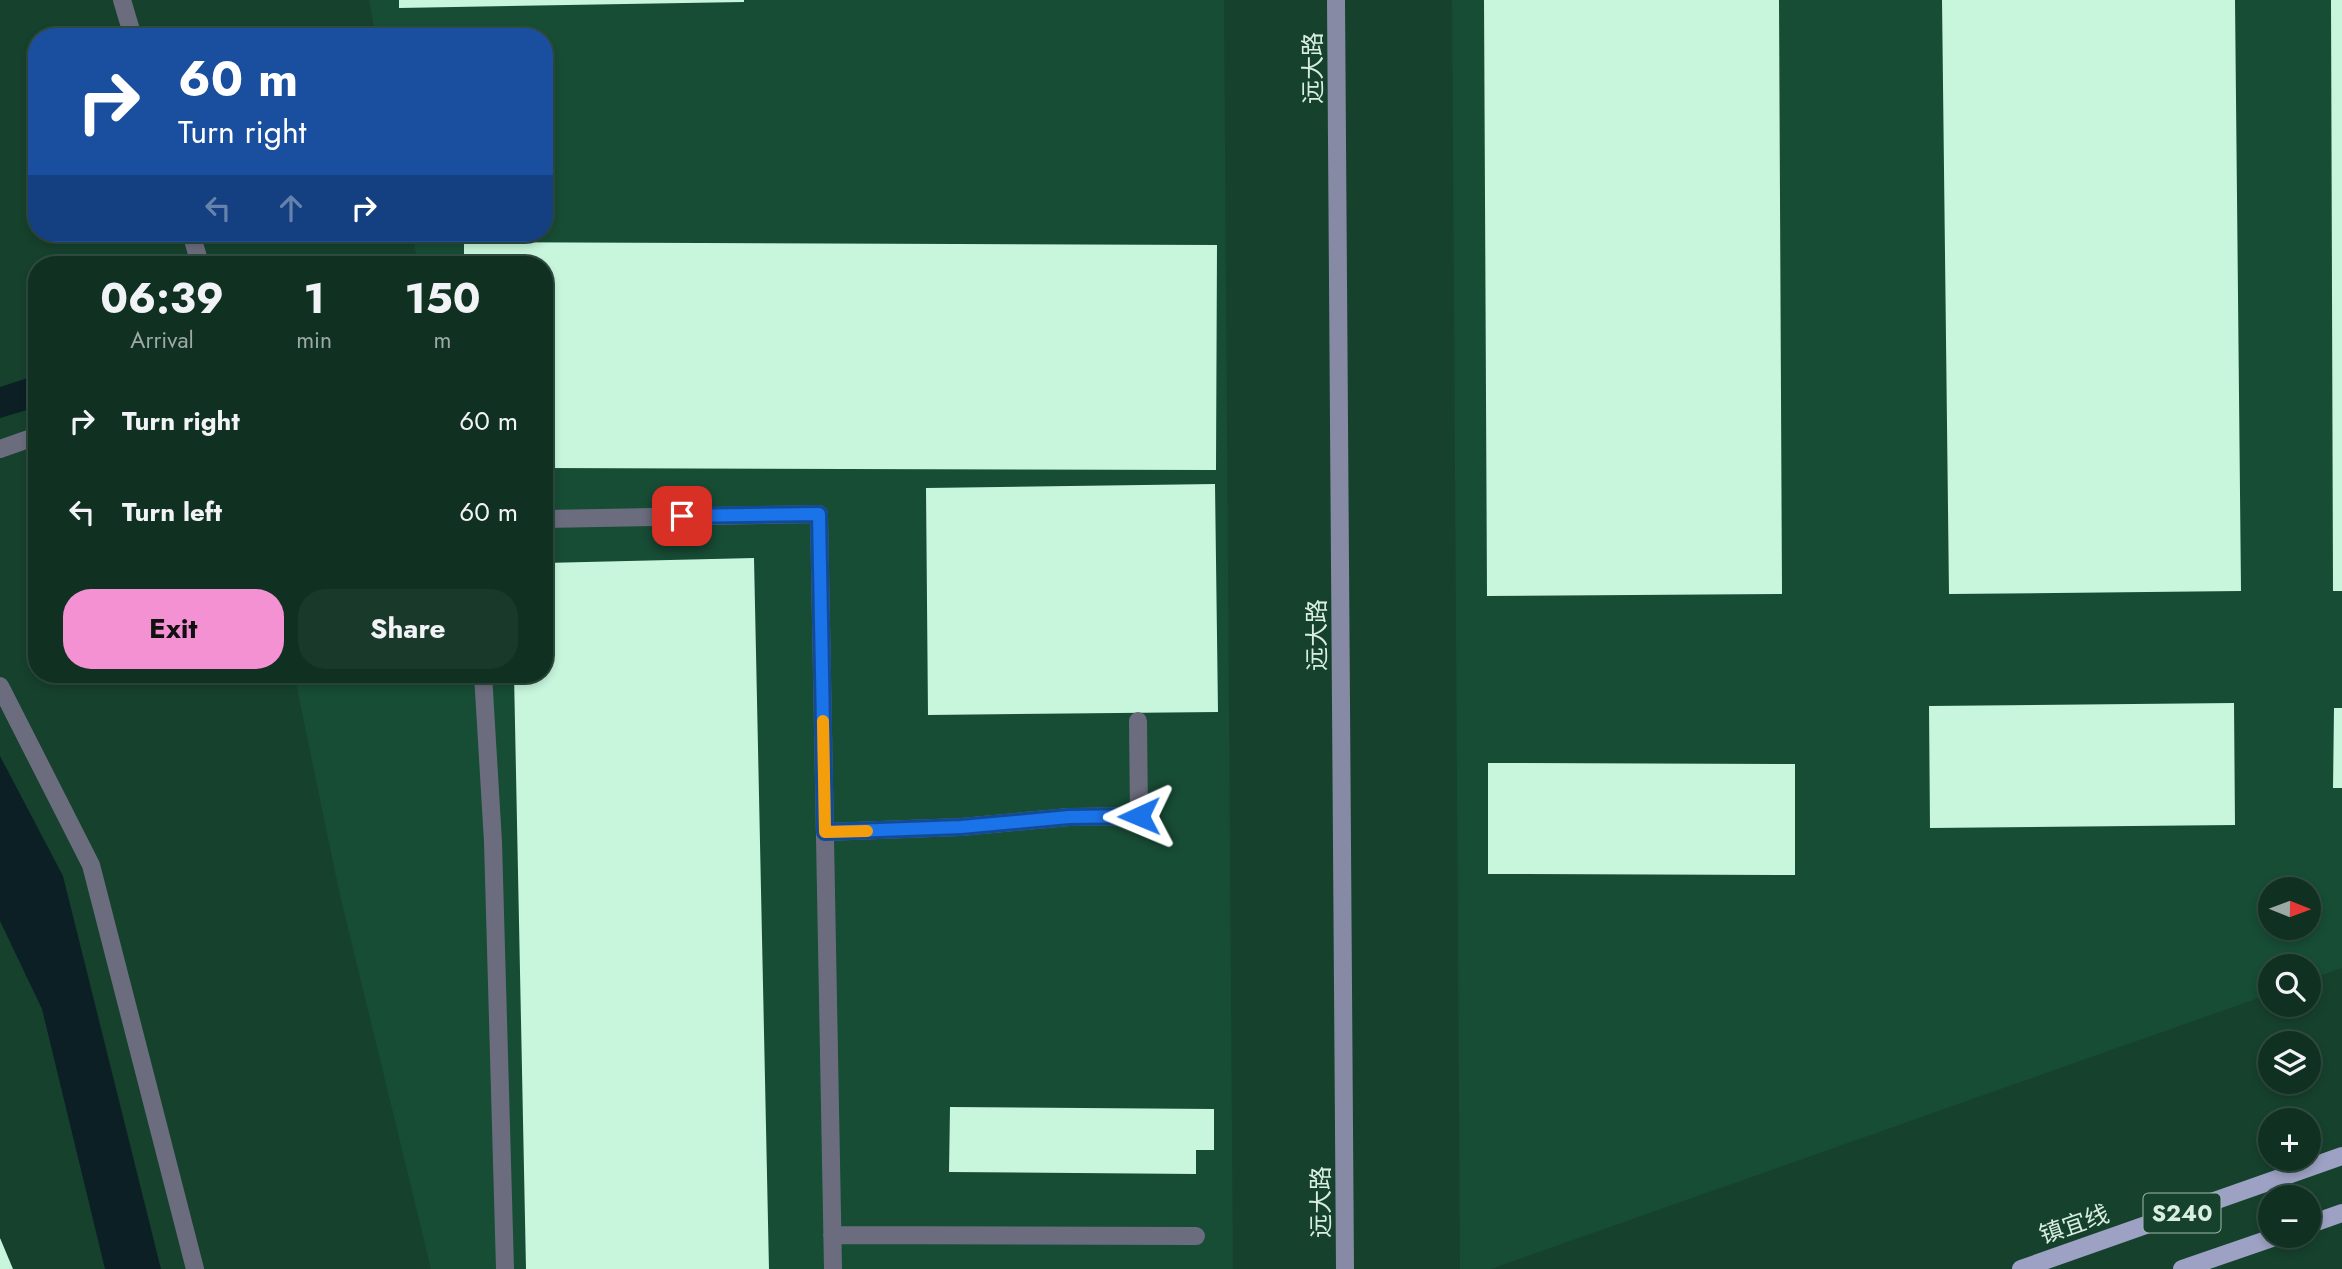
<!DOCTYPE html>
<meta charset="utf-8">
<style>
:root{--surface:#103122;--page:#19392a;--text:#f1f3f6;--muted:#9ca9a5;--line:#304c40;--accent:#f491d3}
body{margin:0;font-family:Jost,"Noto Sans SC",sans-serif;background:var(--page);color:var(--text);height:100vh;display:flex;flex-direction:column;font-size:26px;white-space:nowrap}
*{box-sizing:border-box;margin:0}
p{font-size:23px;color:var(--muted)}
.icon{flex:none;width:38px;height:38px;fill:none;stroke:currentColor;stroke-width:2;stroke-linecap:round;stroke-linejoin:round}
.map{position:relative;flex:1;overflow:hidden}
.drawer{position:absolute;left:28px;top:256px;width:525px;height:427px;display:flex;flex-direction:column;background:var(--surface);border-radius:28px;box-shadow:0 4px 10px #0003,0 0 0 2px var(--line)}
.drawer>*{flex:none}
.top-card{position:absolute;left:28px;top:28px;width:525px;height:214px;border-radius:28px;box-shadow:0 4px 10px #0003,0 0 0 2px var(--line);background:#1a4fa0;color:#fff;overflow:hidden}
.needle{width:46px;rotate:91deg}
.tools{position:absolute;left:2258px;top:877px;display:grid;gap:14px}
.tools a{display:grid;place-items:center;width:63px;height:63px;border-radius:50%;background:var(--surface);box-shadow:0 4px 10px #0003,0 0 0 2px var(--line);font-size:35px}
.pin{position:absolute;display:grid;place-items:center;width:60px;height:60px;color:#fff;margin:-30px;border-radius:14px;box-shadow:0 4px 10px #0006}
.me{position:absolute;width:77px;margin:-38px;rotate:269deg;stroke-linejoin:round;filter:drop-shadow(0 0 5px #0008)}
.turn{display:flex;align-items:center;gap:24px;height:147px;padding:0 35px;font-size:32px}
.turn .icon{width:91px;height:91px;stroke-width:2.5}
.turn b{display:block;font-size:49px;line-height:60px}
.lanes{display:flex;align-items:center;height:66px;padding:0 35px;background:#0003;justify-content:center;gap:35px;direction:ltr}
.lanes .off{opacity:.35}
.eta{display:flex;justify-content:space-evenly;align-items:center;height:119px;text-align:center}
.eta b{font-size:42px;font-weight:700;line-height:49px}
.cta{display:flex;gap:14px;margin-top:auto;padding:14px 35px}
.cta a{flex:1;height:80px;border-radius:28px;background:var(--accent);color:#111;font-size:28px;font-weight:700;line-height:80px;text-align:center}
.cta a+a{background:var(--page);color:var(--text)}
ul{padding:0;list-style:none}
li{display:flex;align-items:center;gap:21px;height:91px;padding:0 35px}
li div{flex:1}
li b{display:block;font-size:26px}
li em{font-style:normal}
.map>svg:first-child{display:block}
</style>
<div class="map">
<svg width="2342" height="1269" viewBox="0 0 2342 1269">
<rect width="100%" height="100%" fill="#16412d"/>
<path fill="#174c35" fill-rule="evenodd" d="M 369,0 L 1224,0 L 1233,1269 L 431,1269 L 339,891 L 294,674 L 544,674 L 544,264 L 418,264 L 412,233 L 544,233 L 544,37 L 376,37 Z
M 1452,0 L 2342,0 L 2342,968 L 2308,980 L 2308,966 L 2270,966 L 2270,994 L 1491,1269 L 1460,1269 ZM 2270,889 L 2308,889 L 2308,928 L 2270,928 Z"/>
<path fill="#0b1f25" d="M 37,375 L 37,407 L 0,418 L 0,387 Z
M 0,756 L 63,876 L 161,1269 L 105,1269 L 42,1009 L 0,921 Z"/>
<path fill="#c7f6dc" d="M 399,0 L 744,0 L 744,2 L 399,8 Z
M 1484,0 L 1779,0 L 1782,594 L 1487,596 Z
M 1942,0 L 2235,0 L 2241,591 L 1949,594 Z
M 2331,0 L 2342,0 L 2342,591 L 2333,591 Z
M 464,242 L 1217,245 L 1216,470 L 544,468 L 544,264 L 464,264 Z
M 1215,484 L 1218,712 L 928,715 L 926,488 Z
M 754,558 L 769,1269 L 526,1269 L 514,674 L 544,674 L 544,563 Z
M 2234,703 L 2235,825 L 1930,828 L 1929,706 Z
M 2334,708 L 2342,708 L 2342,788 L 2333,788 Z
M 1488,763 L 1795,764 L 1795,875 L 1488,874 Z
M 950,1107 L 1214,1109 L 1214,1150 L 1196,1150 L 1196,1174 L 949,1172 Z
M 0,1238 L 13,1269 L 0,1269 Z"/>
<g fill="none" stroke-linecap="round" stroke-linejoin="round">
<path stroke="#6b6d7e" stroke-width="18" d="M 544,519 L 819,514 L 833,1269
M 483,674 L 493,842 L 505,1269
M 825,832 L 961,827 L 1069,817 L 1139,816 L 1138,721
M 832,1235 L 1196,1236"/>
<path stroke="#6b6d7e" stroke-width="18" d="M 122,0 L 133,37
M 191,233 L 200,264
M 0,449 L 37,436
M 0,686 L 91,865 L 195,1269"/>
<path stroke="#878aa5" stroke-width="18" d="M 1336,0 L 1345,1269"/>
<path stroke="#9da1c3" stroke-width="18" d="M 2308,1225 L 2342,1213
M 2021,1269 L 2342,1156
M 2182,1269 L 2278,1236"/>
</g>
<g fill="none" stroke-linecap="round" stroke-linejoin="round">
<defs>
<path id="route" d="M 682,516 L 819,514 L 825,832 L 961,827 L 1069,817 L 1139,816"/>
</defs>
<use href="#route" stroke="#114b97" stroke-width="18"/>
<use href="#route" stroke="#1a73e8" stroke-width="12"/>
<path stroke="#f59e0b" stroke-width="12" d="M 823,721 L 825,832 L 867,831"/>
</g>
<g text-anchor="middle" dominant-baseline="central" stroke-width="7" stroke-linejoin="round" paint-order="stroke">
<rect fill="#16412d" stroke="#9ebaab" stroke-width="2" x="2143.5" y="1193.5" width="77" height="39" rx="5"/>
<g font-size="23" font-weight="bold" fill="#d8eee1">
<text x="2182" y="1213">S240</text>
</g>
<g font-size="24" fill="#d8eee1" stroke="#16412d">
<text transform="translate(1312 68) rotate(-90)">远大路</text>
<text transform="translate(1316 635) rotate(-90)">远大路</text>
<text transform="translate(1320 1202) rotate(-90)">远大路</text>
<text transform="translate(2074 1224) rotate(-19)">镇宜线</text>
</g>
</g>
</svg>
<div class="tools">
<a><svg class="needle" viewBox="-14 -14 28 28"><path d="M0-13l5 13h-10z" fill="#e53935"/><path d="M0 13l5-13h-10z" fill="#9ca9a5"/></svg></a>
<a><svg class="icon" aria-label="search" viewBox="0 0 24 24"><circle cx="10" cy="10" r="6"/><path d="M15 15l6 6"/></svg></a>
<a><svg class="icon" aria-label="layers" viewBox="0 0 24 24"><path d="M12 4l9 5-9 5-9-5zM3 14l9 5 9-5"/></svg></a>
<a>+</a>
<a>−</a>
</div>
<div class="pin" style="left:682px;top:516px;background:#d93025"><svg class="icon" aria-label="arrive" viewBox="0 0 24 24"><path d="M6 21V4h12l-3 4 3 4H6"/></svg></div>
<svg class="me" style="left:1139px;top:816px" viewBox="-20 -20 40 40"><path d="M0-17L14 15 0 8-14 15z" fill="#1a73e8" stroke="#fff" stroke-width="4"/></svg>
<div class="top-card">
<div class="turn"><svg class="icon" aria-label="right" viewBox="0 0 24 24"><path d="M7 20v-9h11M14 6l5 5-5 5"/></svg><div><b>60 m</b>Turn right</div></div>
<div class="lanes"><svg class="icon off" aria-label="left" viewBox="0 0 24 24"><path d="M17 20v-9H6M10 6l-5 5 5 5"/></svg><svg class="icon off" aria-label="ahead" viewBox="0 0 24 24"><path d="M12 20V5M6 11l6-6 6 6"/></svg><svg class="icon" aria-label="right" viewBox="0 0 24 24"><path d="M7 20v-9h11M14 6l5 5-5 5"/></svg></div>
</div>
<section class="drawer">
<div class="eta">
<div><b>06:39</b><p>Arrival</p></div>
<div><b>1</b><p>min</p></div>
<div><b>150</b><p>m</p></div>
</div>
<ul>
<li><svg class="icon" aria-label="right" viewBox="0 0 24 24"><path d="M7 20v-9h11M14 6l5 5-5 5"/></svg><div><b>Turn right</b></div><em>60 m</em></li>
<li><svg class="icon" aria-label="left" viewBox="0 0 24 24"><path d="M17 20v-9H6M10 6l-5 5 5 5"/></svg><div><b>Turn left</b></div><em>60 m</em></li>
</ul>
<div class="cta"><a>Exit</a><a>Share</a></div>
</section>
</div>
